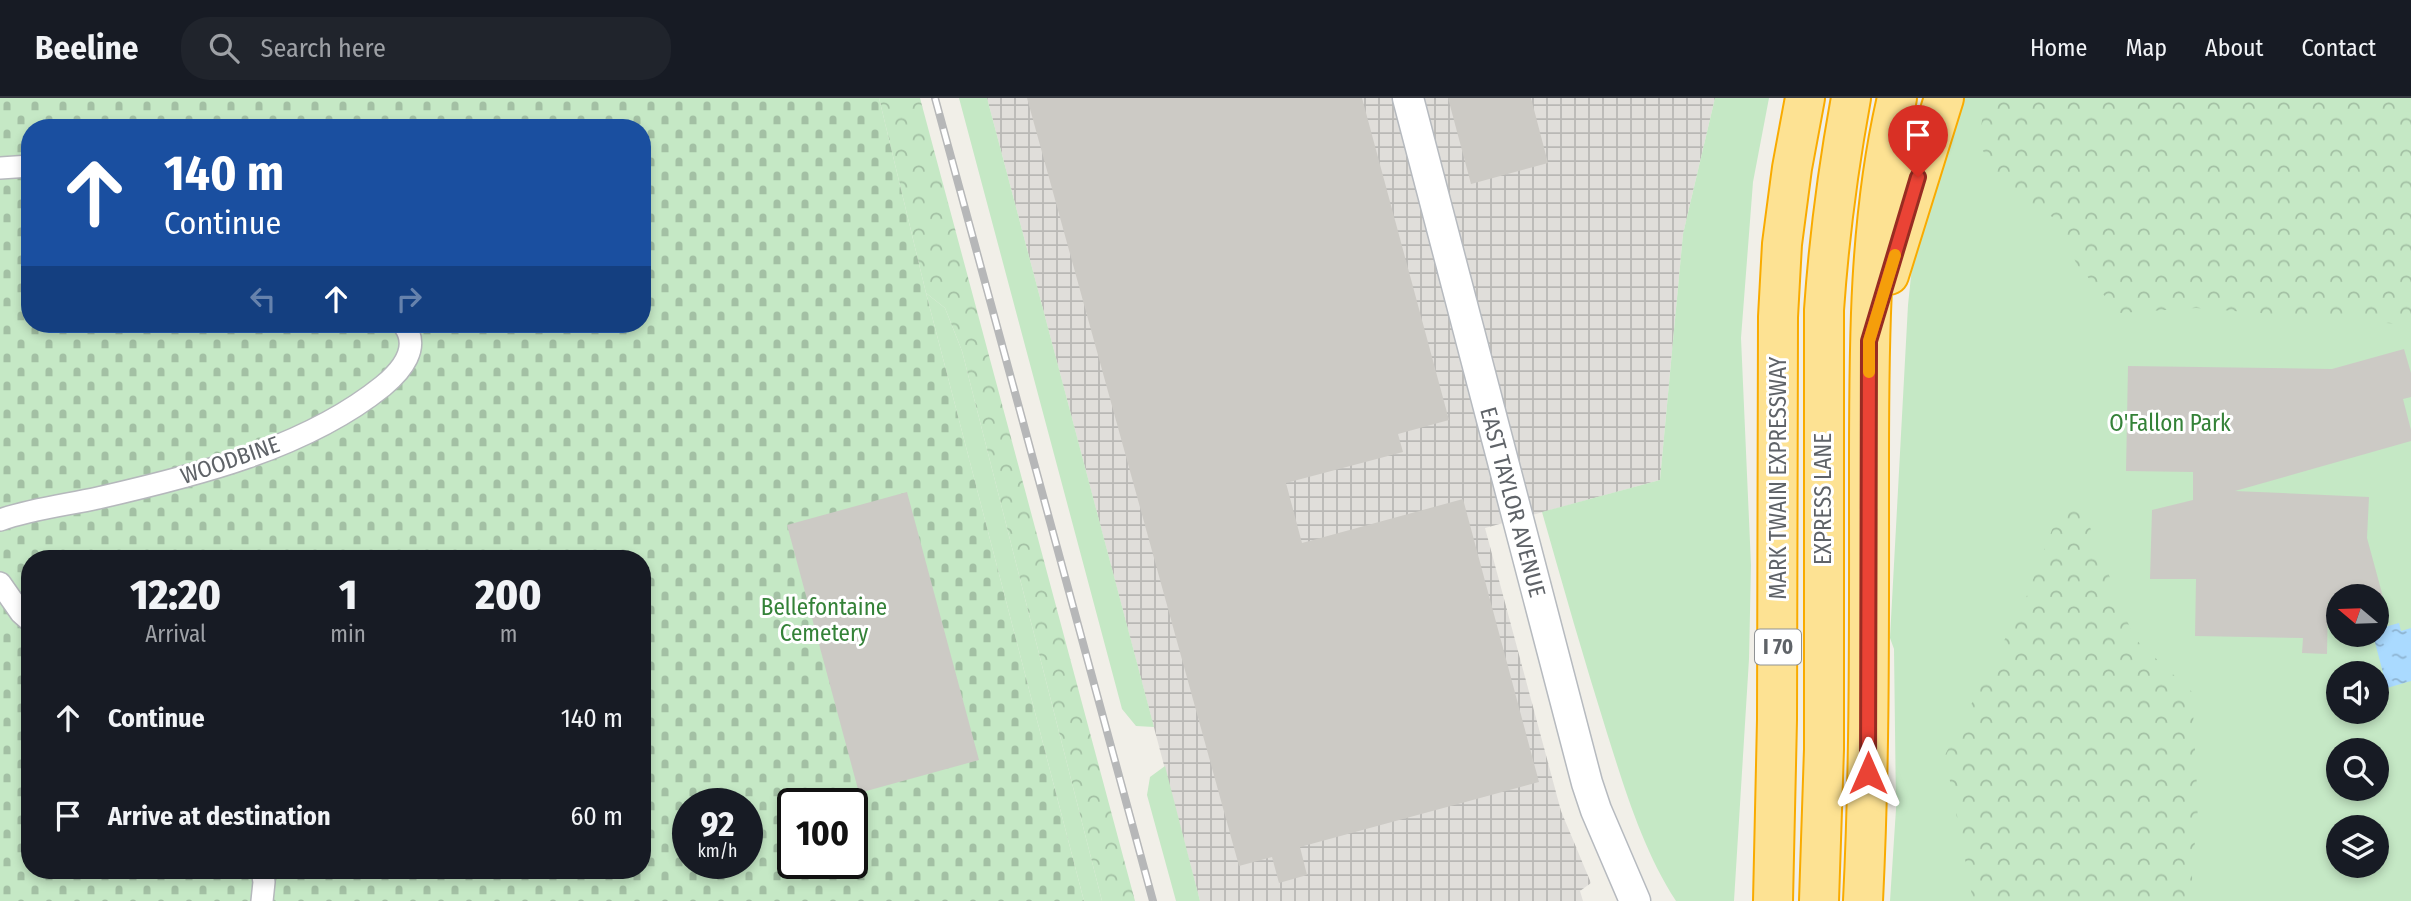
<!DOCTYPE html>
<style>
:root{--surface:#171b24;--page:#20242c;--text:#f1f3f6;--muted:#9ea1a6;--line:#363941}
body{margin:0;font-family:"Fira Sans Condensed",sans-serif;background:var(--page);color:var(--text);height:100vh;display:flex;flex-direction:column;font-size:26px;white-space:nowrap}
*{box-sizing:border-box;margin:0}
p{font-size:23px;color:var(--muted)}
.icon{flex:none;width:38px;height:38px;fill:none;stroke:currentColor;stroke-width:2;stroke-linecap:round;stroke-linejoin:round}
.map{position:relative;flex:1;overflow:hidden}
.panel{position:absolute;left:21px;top:452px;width:630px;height:329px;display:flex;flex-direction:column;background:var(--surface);border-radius:28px;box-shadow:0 4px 10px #0003}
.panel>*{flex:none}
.hud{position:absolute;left:21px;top:21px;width:630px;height:214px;border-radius:28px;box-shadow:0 4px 10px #0003;background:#1a4fa0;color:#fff;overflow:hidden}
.needle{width:46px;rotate:289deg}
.fabs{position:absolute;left:2326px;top:486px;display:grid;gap:14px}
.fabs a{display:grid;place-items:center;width:63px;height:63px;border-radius:50%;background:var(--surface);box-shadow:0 4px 10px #0003;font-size:35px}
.speed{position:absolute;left:672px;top:690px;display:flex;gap:14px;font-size:35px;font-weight:700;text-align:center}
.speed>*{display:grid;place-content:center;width:91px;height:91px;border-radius:50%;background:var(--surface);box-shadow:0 4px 10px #0003;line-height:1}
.speed small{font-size:18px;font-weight:400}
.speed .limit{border:4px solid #111;border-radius:10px;background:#fff;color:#111}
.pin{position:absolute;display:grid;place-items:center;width:60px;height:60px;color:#fff;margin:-72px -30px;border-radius:50% 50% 50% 0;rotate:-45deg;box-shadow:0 0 7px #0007}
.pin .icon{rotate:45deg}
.me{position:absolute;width:77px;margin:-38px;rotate:0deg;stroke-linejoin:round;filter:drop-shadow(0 0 5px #0008)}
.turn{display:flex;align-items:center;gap:24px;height:147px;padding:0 28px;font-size:32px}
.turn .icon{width:91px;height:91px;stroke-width:2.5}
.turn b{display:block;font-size:49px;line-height:60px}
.lanes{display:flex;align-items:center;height:66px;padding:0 28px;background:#0003;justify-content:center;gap:35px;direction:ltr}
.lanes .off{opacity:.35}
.eta{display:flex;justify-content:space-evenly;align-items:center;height:119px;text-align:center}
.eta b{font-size:42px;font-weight:800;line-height:49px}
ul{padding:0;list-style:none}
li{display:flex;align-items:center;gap:21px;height:98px;padding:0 28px}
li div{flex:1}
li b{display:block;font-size:26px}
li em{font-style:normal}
header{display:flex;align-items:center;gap:42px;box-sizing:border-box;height:98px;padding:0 35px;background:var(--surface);border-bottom:2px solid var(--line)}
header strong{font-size:33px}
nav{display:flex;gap:38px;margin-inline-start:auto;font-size:24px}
.search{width:490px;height:63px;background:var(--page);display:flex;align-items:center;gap:18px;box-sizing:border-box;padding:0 24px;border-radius:28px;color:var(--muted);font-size:26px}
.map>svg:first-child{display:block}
</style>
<header>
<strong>Beeline</strong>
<div class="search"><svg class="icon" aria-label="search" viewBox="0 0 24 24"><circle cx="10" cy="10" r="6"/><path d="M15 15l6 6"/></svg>Search here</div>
<nav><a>Home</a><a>Map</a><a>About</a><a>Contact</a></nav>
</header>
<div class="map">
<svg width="2411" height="803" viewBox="0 0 2411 803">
<defs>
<pattern id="industrial-grid" width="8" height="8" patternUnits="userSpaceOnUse" patternTransform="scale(1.75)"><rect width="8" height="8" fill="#e0deda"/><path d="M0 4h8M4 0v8" fill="none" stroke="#b9b8b5"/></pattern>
<pattern id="forest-crowns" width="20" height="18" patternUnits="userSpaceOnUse" patternTransform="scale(1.75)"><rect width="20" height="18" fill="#c5e8c5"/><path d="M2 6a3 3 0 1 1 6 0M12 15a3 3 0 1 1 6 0" fill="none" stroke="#a3c0a4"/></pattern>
<pattern id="cemetery-stones" width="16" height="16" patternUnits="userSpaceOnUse" patternTransform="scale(1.75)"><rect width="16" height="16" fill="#c5e8c5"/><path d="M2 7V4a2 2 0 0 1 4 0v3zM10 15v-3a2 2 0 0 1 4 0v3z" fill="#a3c0a4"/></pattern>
<pattern id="water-ripples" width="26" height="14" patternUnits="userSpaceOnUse" patternTransform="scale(1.75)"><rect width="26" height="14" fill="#aadaff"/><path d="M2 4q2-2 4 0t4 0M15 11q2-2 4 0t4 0" fill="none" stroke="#8eb4d2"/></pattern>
</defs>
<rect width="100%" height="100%" fill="#f1efe8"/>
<path fill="url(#industrial-grid)" d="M 987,0 L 1715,0 L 1683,136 L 1660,382 L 1485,430 L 1561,713 L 1591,785 L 1580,793 L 1583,803 L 1200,803 Z"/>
<path fill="#c5e8c5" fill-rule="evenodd" d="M 959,0 L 987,0 L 1154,629 L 1136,628 L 1122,611 Z
M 1715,0 L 1769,0 L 1753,84 L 1741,240 L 1751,467 L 1749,561 L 1734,803 L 1676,803 C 1643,752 1625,692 1607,635 C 1584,562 1563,488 1542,414 L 1660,382 L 1683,136 Z
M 1954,0 L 2411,0 L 2411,803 L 1890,803 L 1896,711 L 1894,551 L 1890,540 L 1908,207 L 1915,140 ZM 2338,499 L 2376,499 L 2376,537 L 2338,537 ZM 2338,576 L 2376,576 L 2376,614 L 2338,614 ZM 2338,653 L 2376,653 L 2376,691 L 2338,691 ZM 2338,730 L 2376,730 L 2376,768 L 2338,768 Z
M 926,195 L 945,210 L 962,253 L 1102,803 L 1084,803 Z
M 1165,668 L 1200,803 L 1176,803 L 1147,697 L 1150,679 Z"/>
<path fill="url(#forest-crowns)" d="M 879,0 L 920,0 L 1135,803 L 1102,803 L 962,253 L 945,210 L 926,195 Z
M 1985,0 L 2411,0 L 2411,227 L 2196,210 L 2120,215 L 2077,167 L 2056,121 L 2003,91 L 1979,45 Z
M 2080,404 L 2134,540 L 2192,594 L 2198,709 L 2192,778 L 2193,803 L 1973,803 L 1945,657 L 2026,500 L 2053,429 Z"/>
<path fill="url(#cemetery-stones)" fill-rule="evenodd" d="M 0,0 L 879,0 L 926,195 L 1084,803 L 0,803 ZM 30,30 L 642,30 L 642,226 L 30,226 ZM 30,460 L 642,460 L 642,772 L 30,772 ZM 688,705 L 747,705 L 747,765 L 688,765 ZM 793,705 L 852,705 L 852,765 L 793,765 Z"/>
<path fill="url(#water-ripples)" d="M 2399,525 L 2401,533 L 2411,530 L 2411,583 L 2387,590 L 2373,537 L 2376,537 L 2377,531 Z"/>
<path fill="#cccac5" d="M 1027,0 L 1362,0 L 1449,322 L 1398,336 L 1403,354 L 1286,385 L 1302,445 L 1463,401 L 1539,684 L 1300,749 L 1307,777 L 1279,785 L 1272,759 L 1239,768 Z
M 1448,0 L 1531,0 L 1548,65 L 1471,86 Z
M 2404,251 L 2411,275 L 2411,299 L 2403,301 L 2411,332 L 2411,343 L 2235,393 L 2369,399 L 2367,440 L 2383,499 L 2338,499 L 2338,504 L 2328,504 L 2327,556 L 2302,555 L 2303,540 L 2195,538 L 2196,481 L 2150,481 L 2152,412 L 2193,402 L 2193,374 L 2126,373 L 2128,268 L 2332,271 Z
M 907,394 L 979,662 L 859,695 L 787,427 Z"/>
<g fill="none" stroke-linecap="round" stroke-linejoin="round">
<defs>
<path id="street" d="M 0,70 L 30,68
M 0,422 C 31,411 66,407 98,400 C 194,378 305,351 383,288 C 401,273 422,249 403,226
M 0,485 L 21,515 L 30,523
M 262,803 L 264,784 L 262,772"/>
<path id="secondary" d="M 1408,0 L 1587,685 L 1596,712 L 1635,803"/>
<path id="highway" d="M 1889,177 L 1944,0
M 1773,803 L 1777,622 L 1778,219 L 1782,146 L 1792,70 L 1805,0
M 1819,803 L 1824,651 L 1824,212 C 1829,140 1838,71 1851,0
M 1863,803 C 1870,662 1869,521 1869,379 C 1869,252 1868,125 1897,0"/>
</defs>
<use href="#street" stroke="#b5b8bc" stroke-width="24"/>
<use href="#secondary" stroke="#b6babf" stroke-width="33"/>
<use href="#highway" stroke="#f9ab00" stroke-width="42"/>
<use href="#street" stroke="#fff" stroke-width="21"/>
<use href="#secondary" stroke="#fff" stroke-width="30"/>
<use href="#highway" stroke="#fde293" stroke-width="38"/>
<defs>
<path id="rail" d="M 935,0 L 1153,803"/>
</defs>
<use href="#rail" stroke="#b6b7b8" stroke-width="8"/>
<use href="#rail" stroke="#fff" stroke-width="5" stroke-dasharray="16" stroke-linecap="butt"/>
</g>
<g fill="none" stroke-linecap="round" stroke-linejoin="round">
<defs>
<path id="route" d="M 1868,675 L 1869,243 L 1918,79"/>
</defs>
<use href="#route" stroke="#982c22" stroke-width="18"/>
<use href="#route" stroke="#ea4335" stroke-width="12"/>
<path stroke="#f59e0b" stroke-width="12" d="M 1869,274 L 1869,243 L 1895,157"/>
</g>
<g text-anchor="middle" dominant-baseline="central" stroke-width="6" stroke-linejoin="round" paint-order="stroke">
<rect fill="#fff" stroke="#8f9295" stroke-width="2" x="1755" y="531.5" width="46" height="35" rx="5"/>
<g font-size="21" font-weight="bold" fill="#5f6368">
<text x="1778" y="549">I 70</text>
</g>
<g font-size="23" fill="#348238" stroke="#fff">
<text x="2170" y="325">O'Fallon Park</text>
<text x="824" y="509">Bellefontaine<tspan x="824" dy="26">Cemetery</tspan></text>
</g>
<g font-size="23" fill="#5f6368" stroke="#fff">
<text transform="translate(230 362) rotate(-19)">WOODBINE</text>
<text transform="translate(1778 380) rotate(-90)">MARK TWAIN EXPRESSWAY</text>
<text transform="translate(1823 401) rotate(-90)">EXPRESS LANE</text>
<text transform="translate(1513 404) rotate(75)">EAST TAYLOR AVENUE</text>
</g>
</g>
</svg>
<div class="fabs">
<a><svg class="needle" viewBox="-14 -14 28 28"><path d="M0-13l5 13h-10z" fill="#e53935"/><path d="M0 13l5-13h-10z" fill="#9ea1a6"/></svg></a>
<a><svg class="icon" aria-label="sound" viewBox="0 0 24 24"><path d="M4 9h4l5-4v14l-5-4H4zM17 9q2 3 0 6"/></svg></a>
<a><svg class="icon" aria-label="search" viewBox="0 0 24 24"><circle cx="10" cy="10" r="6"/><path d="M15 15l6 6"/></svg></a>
<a><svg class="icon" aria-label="layers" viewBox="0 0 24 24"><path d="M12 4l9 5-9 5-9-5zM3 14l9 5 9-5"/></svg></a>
</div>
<div class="speed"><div>92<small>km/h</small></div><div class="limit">100</div></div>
<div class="pin" style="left:1918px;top:79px;background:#d93025"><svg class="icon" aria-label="arrive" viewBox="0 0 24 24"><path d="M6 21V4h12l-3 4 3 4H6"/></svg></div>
<svg class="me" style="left:1868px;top:675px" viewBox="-20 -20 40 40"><path d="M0-17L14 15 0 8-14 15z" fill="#ea4335" stroke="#fff" stroke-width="4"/></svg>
<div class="hud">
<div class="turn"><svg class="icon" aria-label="ahead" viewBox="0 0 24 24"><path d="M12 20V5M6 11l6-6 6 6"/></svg><div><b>140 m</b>Continue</div></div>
<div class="lanes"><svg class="icon off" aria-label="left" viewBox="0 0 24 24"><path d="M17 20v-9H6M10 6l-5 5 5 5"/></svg><svg class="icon" aria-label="ahead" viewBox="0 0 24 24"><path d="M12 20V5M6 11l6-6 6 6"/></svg><svg class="icon off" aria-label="right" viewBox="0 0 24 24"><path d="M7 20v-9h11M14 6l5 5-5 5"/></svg></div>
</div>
<section class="panel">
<div class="eta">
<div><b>12:20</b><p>Arrival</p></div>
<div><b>1</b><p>min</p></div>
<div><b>200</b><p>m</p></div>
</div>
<ul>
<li><svg class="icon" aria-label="ahead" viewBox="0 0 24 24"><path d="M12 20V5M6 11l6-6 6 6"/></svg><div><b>Continue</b></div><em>140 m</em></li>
<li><svg class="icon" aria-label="arrive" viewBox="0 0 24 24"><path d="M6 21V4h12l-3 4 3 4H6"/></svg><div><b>Arrive at destination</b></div><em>60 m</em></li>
</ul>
</section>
</div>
